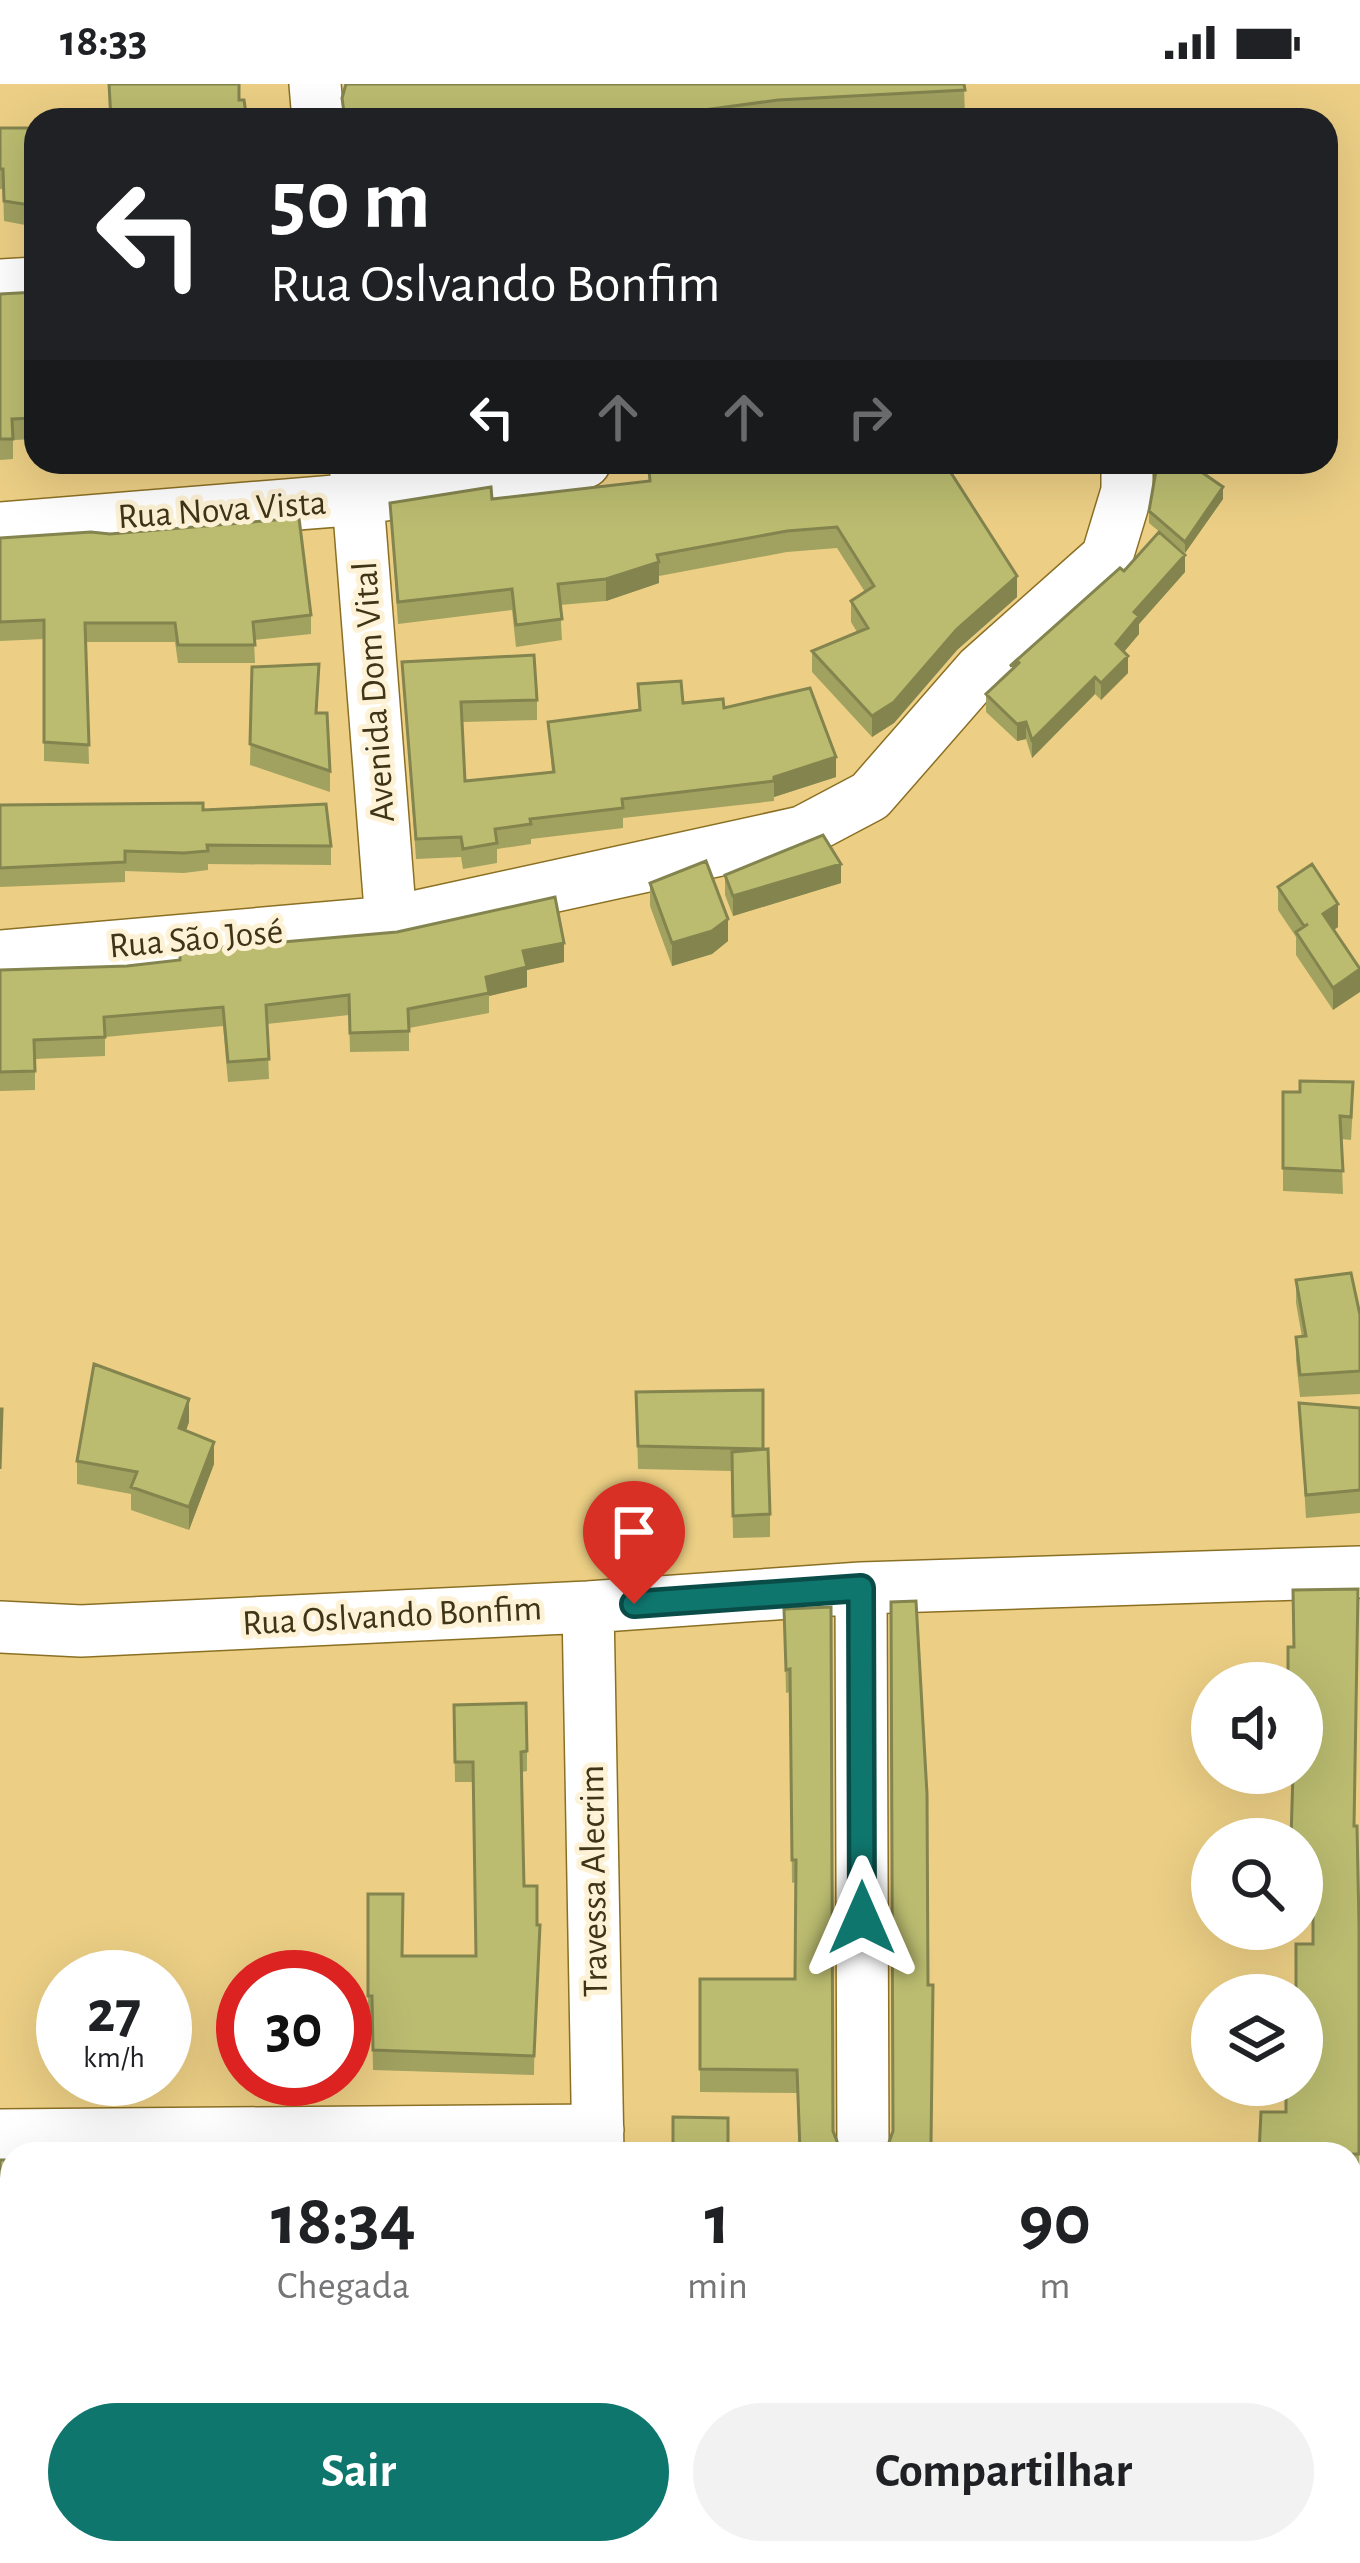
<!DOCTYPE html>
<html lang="pt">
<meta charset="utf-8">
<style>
:root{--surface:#fff;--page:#f2f2f2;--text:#202124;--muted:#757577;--accent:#0f766e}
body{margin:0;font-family:"Alegreya Sans",sans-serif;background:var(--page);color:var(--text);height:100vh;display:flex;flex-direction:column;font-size:45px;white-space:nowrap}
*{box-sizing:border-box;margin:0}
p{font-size:39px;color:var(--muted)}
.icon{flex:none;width:66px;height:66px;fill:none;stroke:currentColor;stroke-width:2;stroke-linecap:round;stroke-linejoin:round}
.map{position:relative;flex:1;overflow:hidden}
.sheet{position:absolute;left:0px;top:2058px;width:1362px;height:423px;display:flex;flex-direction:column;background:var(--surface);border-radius:36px 36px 0 0;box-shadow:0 12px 48px #0002}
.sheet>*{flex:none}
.guide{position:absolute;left:24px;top:24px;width:1314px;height:366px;border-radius:36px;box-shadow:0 12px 48px #0002;background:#202124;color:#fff;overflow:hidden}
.controls{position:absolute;left:1191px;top:1578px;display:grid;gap:24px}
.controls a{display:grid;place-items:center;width:132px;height:132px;border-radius:50%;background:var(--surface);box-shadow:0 12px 48px #0002;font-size:60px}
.speed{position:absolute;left:36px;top:1866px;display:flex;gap:24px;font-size:60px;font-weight:700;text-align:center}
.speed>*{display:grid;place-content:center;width:156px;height:156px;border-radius:50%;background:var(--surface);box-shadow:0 12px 48px #0002;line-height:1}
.speed small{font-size:30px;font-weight:400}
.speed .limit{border:18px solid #d22;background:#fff;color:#111}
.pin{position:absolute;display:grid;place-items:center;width:102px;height:102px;color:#fff;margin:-123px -51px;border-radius:50% 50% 50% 0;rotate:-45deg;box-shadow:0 0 12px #0007}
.pin .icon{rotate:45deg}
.me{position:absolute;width:132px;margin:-66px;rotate:0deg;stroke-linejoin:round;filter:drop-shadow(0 0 9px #0008)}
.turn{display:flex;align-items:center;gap:42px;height:252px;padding:0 48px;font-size:54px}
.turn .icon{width:156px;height:156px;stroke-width:2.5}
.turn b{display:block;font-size:84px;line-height:102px}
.lanes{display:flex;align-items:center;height:114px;padding:0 48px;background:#0003;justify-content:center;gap:60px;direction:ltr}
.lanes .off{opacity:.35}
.eta{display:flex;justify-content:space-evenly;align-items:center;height:204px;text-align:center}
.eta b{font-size:72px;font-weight:700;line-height:84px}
.action{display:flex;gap:24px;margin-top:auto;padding:24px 48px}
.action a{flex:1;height:138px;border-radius:72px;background:var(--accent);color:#fff;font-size:48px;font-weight:700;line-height:138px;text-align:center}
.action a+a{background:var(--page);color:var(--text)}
.status{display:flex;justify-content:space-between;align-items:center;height:84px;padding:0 60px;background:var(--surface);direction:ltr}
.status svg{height:33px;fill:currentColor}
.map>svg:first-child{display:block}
</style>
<div class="status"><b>18:33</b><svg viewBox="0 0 49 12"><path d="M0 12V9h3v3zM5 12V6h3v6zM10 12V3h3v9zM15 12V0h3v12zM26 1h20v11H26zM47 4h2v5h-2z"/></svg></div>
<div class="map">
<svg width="1360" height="2479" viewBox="0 0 1360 2479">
<rect width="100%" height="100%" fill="#eccf85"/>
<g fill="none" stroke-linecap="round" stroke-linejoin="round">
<defs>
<path id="minor" d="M 315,0 L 318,36
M 0,201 L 36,199
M 355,378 L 391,838
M 0,444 L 360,415 L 585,378
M 0,872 L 391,838 L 802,748 L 870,712 L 980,586 L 1107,473 L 1127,407 L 1127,378
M 861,1504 L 863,2070
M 588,1523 L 598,2070
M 0,1543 L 81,1547 L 588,1523 L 861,1504 L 1360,1488
M 0,2051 L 598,2046
M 548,2479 L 559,2469"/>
</defs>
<use href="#minor" stroke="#8b7024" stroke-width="54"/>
<use href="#minor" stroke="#fff" stroke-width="51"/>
</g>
<path fill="#a1a260" d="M 345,0 L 964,0 L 965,36 L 342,36 L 342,14 Z
M 0,44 L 36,44 L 36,143 L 4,137 L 3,105 L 0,105 Z
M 36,208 L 36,355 L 13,356 L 13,375 L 0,376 L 0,210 Z
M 697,378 L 1017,513 L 957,566 L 894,639 L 872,653 L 812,588 L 812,567 L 857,548 L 851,538 L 851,517 L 865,508 L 837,464 L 787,468 L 659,492 L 659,499 L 606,517 L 560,521 L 562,556 L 516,563 L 512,526 L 398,540 L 390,419 L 492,415 L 649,397 L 649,386 Z
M 1223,415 L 1185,469 L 1149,439 L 1149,427 Z
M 0,454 L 311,531 L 311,550 L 254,556 L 255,579 L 178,579 L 175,558 L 86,558 L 89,680 L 44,677 L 44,555 L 0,557 Z
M 1124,487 L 1185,488 L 1139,540 L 1139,550 L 1124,568 L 1128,589 L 1101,616 L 1095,610 L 1032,674 L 1026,655 L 1017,657 L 986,628 L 986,610 Z
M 402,578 L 537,616 L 537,636 L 462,638 L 465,697 L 552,688 L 548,638 L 639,627 L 638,600 L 683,619 L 724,624 L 836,693 L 774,713 L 774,717 L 623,734 L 623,744 L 531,755 L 531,760 L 497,765 L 497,779 L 463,785 L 461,773 L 416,775 Z
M 252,583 L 317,629 L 330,687 L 330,708 L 250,681 Z
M 0,721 L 203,726 L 331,762 L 331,781 L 208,780 L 208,786 L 184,789 L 125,787 L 125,798 L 0,803 Z
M 725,791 L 841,799 L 733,832 L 725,811 Z
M 650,799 L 728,857 L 712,870 L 672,882 L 650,822 Z
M 1278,803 L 1338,843 L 1334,846 L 1333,926 L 1296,871 L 1296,853 L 1278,826 Z
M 564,878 L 527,886 L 527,903 L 489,912 L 489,929 L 409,944 L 409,967 L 350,968 L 349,931 L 267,940 L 269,995 L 228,998 L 223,942 L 105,953 L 105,972 L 35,975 L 35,1006 L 0,1007 L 0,886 Z
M 1283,1008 L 1353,1021 L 1351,1056 L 1341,1055 L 1343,1110 L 1283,1107 Z
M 1296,1196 L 1360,1231 L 1360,1310 L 1300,1313 L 1296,1276 L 1296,1253 L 1302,1253 L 1296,1219 Z
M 636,1308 L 763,1366 L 770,1430 L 770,1453 L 733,1454 L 732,1387 L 638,1385 Z
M 1299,1319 L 1360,1324 L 1360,1429 L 1306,1434 Z
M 189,1338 L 186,1346 L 214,1380 L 189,1446 L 131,1426 L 131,1410 L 77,1400 L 77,1377 Z
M 1358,1505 L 1354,1742 L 1357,1742 L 1359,1841 L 1359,2087 L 1350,2087 L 1350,2070 L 1259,2070 L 1261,2028 L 1286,2028 L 1285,2001 L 1302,2001 L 1302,1911 L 1296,1911 L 1296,1860 L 1313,1860 L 1313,1792 L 1302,1792 L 1302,1755 L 1291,1755 L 1293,1689 L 1302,1689 L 1302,1599 L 1288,1599 L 1288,1563 L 1294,1563 L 1293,1506 Z
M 784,1525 L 833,2047 L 840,2070 L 799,2070 L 797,2009 L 700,2008 L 700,1895 L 795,1895 L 796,1798 L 792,1799 L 790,1608 L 786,1609 Z
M 454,1621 L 527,1667 L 527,1687 L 522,1688 L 524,1802 L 537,1802 L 534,1991 L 373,1986 L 372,1932 L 368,1932 L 368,1810 L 402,1872 L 476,1872 L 473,1698 L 455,1698 Z
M 0,2076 L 12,2076 L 12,2302 L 6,2303 L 0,2284 Z
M 1350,2227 L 1360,2228 L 1360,2287 L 1350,2287 Z
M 1350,2354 L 1360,2354 L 1360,2430 L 1350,2429 Z
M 346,2469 L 495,2469 L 495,2479 L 346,2479 Z"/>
<path fill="#83844e" d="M 1223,403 L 1223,415 L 1185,469 L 1185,458 Z
M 1185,471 L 1185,488 L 1139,540 L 1139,550 L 1116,577 L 1116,560 L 1134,528 Z
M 659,478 L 659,499 L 606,517 L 606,495 Z
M 1017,492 L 1017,513 L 957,566 L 894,639 L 872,653 L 872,632 L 957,545 Z
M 1128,572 L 1128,589 L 1101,616 L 1101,599 Z
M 1095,593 L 1095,610 L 1032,674 L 1032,656 Z
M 1026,638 L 1026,655 L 1017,657 L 1017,640 Z
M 836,673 L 836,693 L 774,713 L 774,693 Z
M 841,780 L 841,799 L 733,832 L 733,812 Z
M 1338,820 L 1338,843 L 1323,853 L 1323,830 Z
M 728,835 L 728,857 L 712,870 L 672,882 L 672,859 Z
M 564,859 L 564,878 L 527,886 L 527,903 L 489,912 L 486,893 L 523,867 Z
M 1360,885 L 1360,908 L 1333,926 L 1333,904 Z
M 189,1315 L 189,1338 L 179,1366 L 179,1344 Z
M 214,1358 L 214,1380 L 189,1446 L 189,1423 Z"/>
<path fill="#bbbc70" stroke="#83844e" stroke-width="3" d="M 109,0 L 239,0 L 239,16 L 244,16 L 247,36 L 111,36 Z
M 346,0 L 964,0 L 965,6 L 778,16 L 666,31 L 664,36 L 345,36 L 342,14 Z
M 0,44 L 36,44 L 36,122 L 4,117 L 3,85 L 0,85 Z
M 36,208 L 36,334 L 12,335 L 13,355 L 0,355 L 0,210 Z
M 697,378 L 944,378 L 1017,492 L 957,545 L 894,618 L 872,632 L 812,567 L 868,544 L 851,517 L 874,502 L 837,443 L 787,447 L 657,471 L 659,478 L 606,495 L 558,500 L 562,535 L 516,541 L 512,505 L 398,518 L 390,419 L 491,403 L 492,415 L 650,397 L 649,386 Z
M 1159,378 L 1187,378 L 1223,403 L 1185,458 L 1149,427 L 1157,381 Z
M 299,434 L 311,531 L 253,538 L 255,561 L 178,561 L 175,539 L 85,539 L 89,661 L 44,658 L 44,536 L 0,538 L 0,454 L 91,448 L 110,450 Z
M 1159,448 L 1185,471 L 1134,528 L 1139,532 L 1116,560 L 1128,572 L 1101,599 L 1095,593 L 1032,656 L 1026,638 L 1017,640 L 986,610 L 1020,578 L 1010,582 L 1120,484 L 1124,487 Z
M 534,571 L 537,616 L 461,618 L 465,697 L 554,688 L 548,638 L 640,626 L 638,600 L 681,597 L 683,619 L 723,615 L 724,624 L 810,604 L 836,673 L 774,693 L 774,697 L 622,715 L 623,724 L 530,735 L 531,740 L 495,745 L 497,759 L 463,765 L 461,753 L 416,755 L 402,578 Z
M 319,580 L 316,629 L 327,629 L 330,687 L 250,660 L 252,583 Z
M 203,719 L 203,726 L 326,720 L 331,762 L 207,761 L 208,767 L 184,769 L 125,767 L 125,778 L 0,784 L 0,721 Z
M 823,751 L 841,780 L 733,812 L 725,791 Z
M 706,777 L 728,835 L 712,847 L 672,859 L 650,799 Z
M 1312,780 L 1338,820 L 1323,830 L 1360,885 L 1333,904 L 1296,848 L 1308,840 L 1304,842 L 1278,803 Z
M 555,813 L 564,859 L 523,867 L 527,883 L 486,893 L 489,909 L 408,925 L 409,947 L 350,949 L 349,911 L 266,921 L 269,975 L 228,978 L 223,923 L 104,933 L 105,953 L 34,956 L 35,987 L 0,988 L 0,886 L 127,882 L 180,876 L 180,867 L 397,848 Z
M 1300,997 L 1353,998 L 1351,1033 L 1340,1032 L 1343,1087 L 1283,1084 L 1283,1008 L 1300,1008 Z
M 1351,1189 L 1360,1231 L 1360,1287 L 1300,1291 L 1296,1253 L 1306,1252 L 1296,1196 Z
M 94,1280 L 189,1315 L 179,1344 L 214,1358 L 189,1423 L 131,1403 L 137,1388 L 77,1377 Z
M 763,1306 L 763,1365 L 638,1362 L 636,1308 Z
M 1299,1319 L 1360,1324 L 1360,1406 L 1306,1411 Z
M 0,1325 L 2,1325 L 0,1385 Z
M 768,1365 L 770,1430 L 733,1432 L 732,1368 Z
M 1358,1505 L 1354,1742 L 1357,1742 L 1359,1841 L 1359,2070 L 1259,2070 L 1261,2028 L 1286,2028 L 1286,2001 L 1302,2001 L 1302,1911 L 1296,1911 L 1296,1860 L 1313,1860 L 1313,1774 L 1302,1774 L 1302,1755 L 1291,1755 L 1293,1689 L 1302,1689 L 1302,1599 L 1295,1599 L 1295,1595 L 1288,1596 L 1288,1563 L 1294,1563 L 1293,1506 Z
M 916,1517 L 927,1710 L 928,1901 L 933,1901 L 931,2059 L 930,2070 L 896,2070 L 896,2064 L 887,2064 L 893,2047 L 891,1518 Z
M 831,1523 L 833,2047 L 840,2065 L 800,2066 L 797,1986 L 700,1985 L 700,1895 L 795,1895 L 796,1776 L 792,1776 L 790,1585 L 786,1586 L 784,1525 Z
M 526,1619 L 527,1667 L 521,1668 L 524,1802 L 537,1802 L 537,1841 L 540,1841 L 534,1972 L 373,1966 L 372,1912 L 368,1912 L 368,1810 L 403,1810 L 402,1872 L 476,1872 L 473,1678 L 455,1678 L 454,1621 Z
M 673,2033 L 728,2034 L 728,2070 L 673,2070 Z
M 121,2061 L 121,2070 L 84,2070 L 84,2062 Z
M 370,2066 L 458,2066 L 458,2070 L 370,2070 Z
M 0,2076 L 12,2076 L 12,2282 L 6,2283 L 0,2263 Z
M 1350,2227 L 1360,2228 L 1360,2264 L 1350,2264 Z
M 1350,2354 L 1360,2354 L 1360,2407 L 1350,2407 Z
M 0,2366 L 5,2367 L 5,2379 L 12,2379 L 12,2469 L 61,2469 L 61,2478 L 0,2477 Z
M 440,2469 L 494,2469 L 494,2479 L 440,2479 Z"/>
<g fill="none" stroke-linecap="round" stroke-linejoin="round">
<defs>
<path id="route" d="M 634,1520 L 861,1504 L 862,1834"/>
</defs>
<use href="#route" stroke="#0a4d48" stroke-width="30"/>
<use href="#route" stroke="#0f766e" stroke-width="21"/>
</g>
<g text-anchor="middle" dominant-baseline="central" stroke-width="10" stroke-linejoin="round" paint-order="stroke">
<g font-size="36" fill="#3f3415" stroke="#fdf2d5">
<text transform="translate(222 426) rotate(-4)">Rua Nova Vista</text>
<text transform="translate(374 608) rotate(-94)">Avenida Dom Vital</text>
<text transform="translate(196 855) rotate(-5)">Rua São José</text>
<text transform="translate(392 1532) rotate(-3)">Rua Oslvando Bonfim</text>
<text transform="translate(594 1797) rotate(-91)">Travessa Alecrim</text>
</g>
</g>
</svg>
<div class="controls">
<a><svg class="icon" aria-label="sound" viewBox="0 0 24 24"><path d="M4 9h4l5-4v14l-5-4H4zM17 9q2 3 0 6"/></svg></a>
<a><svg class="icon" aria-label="search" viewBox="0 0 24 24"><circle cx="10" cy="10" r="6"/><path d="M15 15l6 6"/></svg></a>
<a><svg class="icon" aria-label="layers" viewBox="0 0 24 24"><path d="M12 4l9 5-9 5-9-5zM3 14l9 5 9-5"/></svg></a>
</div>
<div class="speed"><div>27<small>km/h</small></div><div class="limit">30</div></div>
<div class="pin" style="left:634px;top:1520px;background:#d93025"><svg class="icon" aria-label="arrive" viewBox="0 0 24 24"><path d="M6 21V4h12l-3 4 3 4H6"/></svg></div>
<svg class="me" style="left:862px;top:1834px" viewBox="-20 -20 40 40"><path d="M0-17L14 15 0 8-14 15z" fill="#0f766e" stroke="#fff" stroke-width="4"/></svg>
<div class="guide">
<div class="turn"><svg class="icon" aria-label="left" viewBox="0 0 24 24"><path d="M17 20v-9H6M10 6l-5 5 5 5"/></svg><div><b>50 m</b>Rua Oslvando Bonfim</div></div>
<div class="lanes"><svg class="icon" aria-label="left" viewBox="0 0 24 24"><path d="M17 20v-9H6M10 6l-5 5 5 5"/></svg><svg class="icon off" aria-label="ahead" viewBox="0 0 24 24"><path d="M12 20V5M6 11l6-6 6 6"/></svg><svg class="icon off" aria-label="ahead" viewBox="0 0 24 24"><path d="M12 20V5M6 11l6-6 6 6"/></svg><svg class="icon off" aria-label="right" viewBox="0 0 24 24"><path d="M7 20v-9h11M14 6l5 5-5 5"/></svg></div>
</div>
<section class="sheet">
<div class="eta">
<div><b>18:34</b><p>Chegada</p></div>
<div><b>1</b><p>min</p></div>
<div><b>90</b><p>m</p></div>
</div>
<div class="action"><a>Sair</a><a>Compartilhar</a></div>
</section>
</div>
